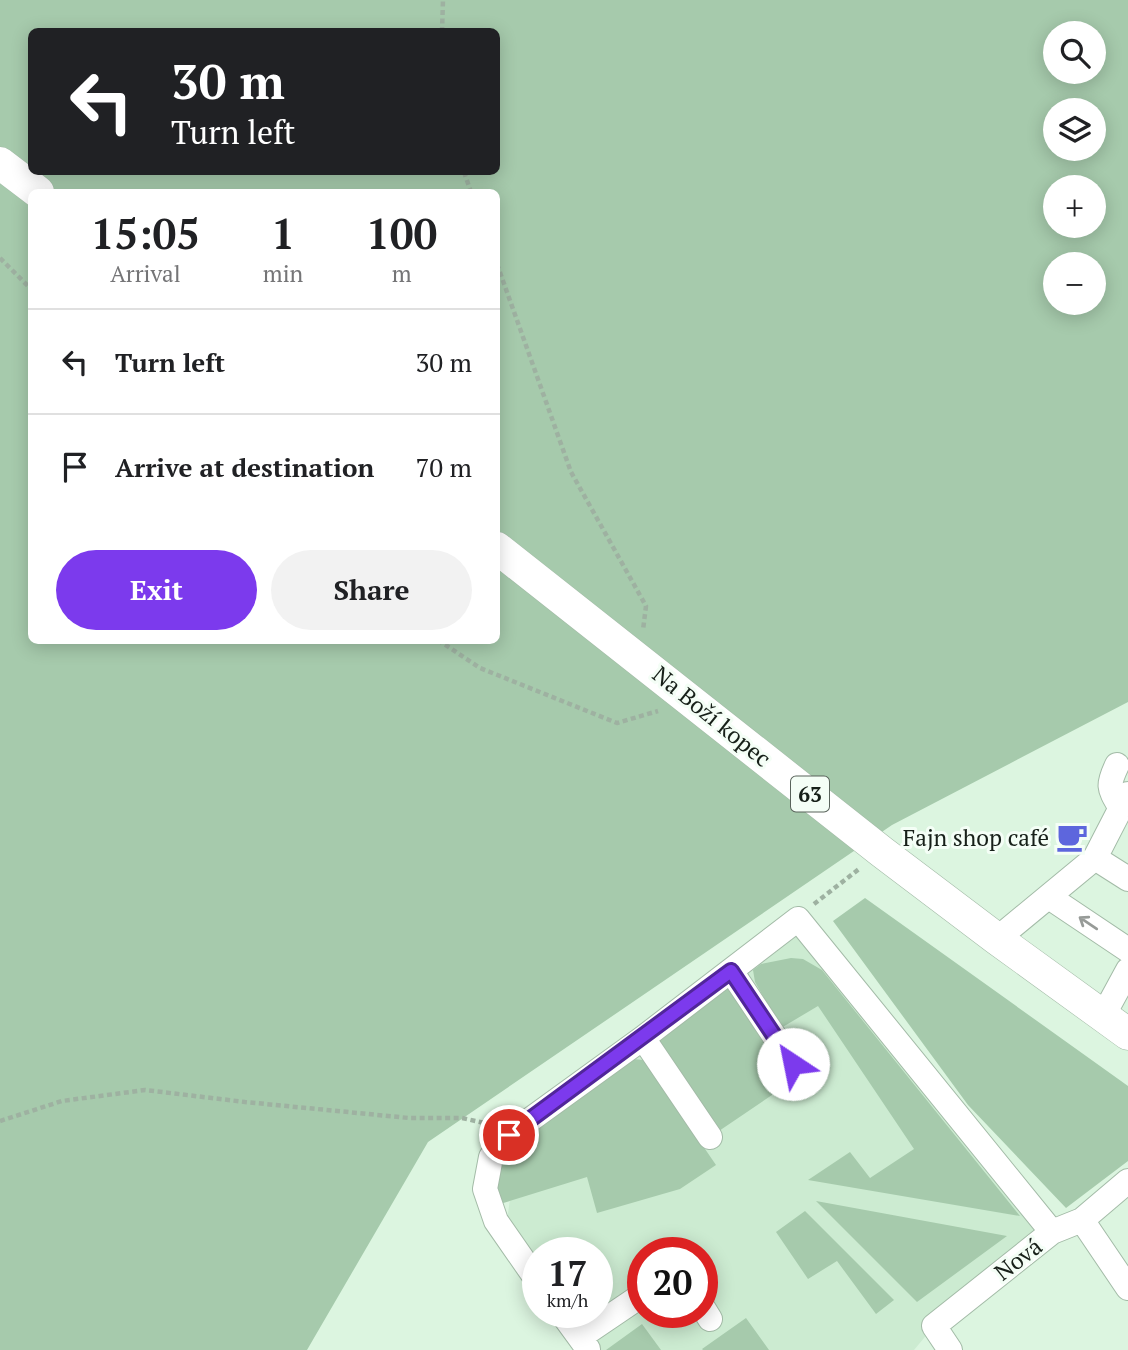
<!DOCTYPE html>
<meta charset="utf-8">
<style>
:root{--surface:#fff;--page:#f2f2f2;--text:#202124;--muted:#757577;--line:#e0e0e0;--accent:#7c3aed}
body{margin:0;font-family:"PT Serif",serif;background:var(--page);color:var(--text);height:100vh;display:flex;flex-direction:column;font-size:26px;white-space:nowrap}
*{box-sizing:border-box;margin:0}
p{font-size:23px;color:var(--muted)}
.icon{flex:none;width:38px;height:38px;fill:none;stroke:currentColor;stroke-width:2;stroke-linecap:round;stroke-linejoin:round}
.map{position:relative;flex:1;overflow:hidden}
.side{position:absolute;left:28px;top:189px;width:472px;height:455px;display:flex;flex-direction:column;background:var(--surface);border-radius:10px;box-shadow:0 4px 18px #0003}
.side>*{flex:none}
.guide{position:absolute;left:28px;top:28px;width:472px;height:147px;border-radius:10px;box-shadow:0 4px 18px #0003;background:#202124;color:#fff;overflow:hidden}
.controls{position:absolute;left:1043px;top:21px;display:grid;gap:14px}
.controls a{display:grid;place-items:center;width:63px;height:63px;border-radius:50%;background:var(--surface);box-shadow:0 4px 18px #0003;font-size:35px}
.speed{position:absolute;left:522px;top:1237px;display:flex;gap:14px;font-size:35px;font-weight:700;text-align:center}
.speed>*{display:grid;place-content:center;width:91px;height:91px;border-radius:50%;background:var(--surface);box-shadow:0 4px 18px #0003;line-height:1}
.speed small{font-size:18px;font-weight:400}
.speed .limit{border:10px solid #d22;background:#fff;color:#111}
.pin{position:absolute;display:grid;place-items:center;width:60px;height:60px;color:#fff;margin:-30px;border:4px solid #fff;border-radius:50%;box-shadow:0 2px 7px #0007}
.me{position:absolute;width:77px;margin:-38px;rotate:326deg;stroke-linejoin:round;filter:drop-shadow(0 0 5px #0008)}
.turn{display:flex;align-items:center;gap:24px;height:147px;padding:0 28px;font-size:32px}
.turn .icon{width:91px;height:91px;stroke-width:2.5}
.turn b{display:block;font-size:49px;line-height:60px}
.eta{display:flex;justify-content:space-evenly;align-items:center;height:119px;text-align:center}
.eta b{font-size:42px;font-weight:700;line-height:49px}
.action{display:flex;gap:14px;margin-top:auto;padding:14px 28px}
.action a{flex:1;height:80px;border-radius:42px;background:var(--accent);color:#fff;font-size:28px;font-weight:700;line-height:80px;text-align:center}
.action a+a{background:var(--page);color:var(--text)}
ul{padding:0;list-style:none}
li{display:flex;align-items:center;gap:21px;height:105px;padding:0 28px;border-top:2px solid var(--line)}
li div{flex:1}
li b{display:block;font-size:26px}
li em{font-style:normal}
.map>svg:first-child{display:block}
</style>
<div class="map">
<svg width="1128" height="1350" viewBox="0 0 1128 1350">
<rect width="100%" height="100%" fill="#dcf5e0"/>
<path fill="#ccebd1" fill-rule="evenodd" d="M 810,922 L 1052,1232 L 934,1326 L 914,1350 L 592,1350 L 566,1313 L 597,1312 L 597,1253 L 537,1253 L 537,1273 L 506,1228 L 518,1141 ZM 642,1253 L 702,1253 L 702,1312 L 642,1312 Z"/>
<path fill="#a6caac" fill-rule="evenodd" d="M 0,0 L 1128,0 L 1128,702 L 892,825 L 428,1142 L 307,1350 L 0,1350 ZM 32,32 L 497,32 L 497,172 L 32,172 ZM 1055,33 L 1094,33 L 1094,72 L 1055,72 ZM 1055,110 L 1094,110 L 1094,149 L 1055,149 ZM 1055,187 L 1094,187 L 1094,226 L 1055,226 ZM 32,192 L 497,192 L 497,640 L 32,640 ZM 1055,264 L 1094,264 L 1094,303 L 1055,303 Z
M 865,898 L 1128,1086 L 1128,1161 L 1066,1208 L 968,1105 L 833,921 Z
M 791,958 L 803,959 L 822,970 L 1020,1216 L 808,1180 L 850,1152 L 870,1178 L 914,1149 L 818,1006 L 781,1028 L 755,982 L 753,970 L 761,964 Z
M 728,988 L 735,993 L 797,1078 L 716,1133 L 658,1040 Z
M 632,1059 L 644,1060 L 716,1165 L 680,1189 L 597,1213 L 587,1177 L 500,1204 C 495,1183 499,1170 509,1152 L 612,1070 Z
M 816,1201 L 1007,1236 L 917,1302 Z
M 805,1211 L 894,1300 L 876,1314 L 837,1261 L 808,1279 L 776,1232 Z
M 746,1318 L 769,1350 L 703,1350 L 702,1349 Z
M 642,1324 L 661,1350 L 606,1350 Z"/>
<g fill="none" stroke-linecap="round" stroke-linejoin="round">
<defs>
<path id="minor" d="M 1117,765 C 1107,786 1109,788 1120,807
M 1095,858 L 1128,794
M 1049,897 L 1128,950
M 997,939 L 1095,858 L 1128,879
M 731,971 L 793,1064
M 1103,1016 L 1128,970
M 643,1038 L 710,1137
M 1082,1220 L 1128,1288
M 537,1280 L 496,1221 L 485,1189 L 491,1157 L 509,1135 L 643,1038 L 798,919 L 1052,1232
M 702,1306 L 710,1319
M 561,1312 L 588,1349
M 580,1337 L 642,1295
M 950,1350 L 934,1326 L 1052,1232 L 1082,1220 L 1128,1181"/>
<path id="major" d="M 0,163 L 38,192
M 497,548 L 882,852 L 997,939 L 1128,1034"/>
</defs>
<use href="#minor" stroke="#a3bba7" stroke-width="26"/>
<use href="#major" stroke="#a3bba7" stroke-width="33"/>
<path stroke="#9eb1a1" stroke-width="4.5" stroke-dasharray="5 3.5" stroke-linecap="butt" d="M 442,32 L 443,0
M 464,172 L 471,192
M 0,258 L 32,290
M 497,264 L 571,472 L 646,606 L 643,630
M 438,640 L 480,668 L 617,723 L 658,711
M 814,904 L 859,869
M 0,1121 L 62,1101 L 145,1090 L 245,1102 L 409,1118 L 462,1118 L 489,1124"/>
<use href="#minor" stroke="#fff" stroke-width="24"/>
<use href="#major" stroke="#fff" stroke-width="32"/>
</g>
<defs><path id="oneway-shaft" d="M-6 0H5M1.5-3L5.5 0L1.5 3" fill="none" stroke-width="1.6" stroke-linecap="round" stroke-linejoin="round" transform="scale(1.75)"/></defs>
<use stroke="#979b98" href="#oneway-shaft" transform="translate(1088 923) rotate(-146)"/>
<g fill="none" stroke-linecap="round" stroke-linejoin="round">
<defs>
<path id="route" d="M 509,1135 L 731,971 L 793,1064"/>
</defs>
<use href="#route" stroke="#51269a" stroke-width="18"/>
<use href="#route" stroke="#7c3aed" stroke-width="12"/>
</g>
<defs>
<symbol id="cafe-bare" viewBox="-9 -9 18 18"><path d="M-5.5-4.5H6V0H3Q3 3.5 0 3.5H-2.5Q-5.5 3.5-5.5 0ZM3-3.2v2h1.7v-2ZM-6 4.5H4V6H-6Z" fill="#5d66dd" stroke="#f4fef6" stroke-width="2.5" paint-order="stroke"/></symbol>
</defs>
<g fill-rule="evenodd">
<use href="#cafe-bare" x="1050" y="815" width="44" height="44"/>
</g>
<g text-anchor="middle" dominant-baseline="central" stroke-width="6" stroke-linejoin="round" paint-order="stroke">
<rect fill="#f4fef6" stroke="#59635b" stroke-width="2" x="791" y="776.5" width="38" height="35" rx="5"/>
<g font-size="21" font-weight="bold" fill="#172019">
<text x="810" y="794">63</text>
</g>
<g font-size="23" fill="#172019" stroke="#f4fef6">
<text transform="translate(712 716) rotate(39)">Na Boží kopec</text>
<text transform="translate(1018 1259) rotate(-38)">Nová</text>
</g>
<g font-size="23" fill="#172019" stroke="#f4fef6" text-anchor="end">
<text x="1049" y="837">Fajn shop café</text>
</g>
</g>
</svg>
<div class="controls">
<a><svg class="icon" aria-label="search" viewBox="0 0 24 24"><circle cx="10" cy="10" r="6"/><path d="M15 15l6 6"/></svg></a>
<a><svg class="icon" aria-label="layers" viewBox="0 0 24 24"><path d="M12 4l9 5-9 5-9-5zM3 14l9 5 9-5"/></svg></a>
<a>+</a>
<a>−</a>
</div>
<div class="speed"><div>17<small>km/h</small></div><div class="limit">20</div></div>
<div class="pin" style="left:509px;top:1135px;background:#d93025"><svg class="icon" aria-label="arrive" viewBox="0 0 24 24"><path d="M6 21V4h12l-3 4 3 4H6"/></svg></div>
<svg class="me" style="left:793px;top:1064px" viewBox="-20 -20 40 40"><circle r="19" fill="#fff"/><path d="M0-13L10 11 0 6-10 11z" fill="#7c3aed"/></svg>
<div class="guide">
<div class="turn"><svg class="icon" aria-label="left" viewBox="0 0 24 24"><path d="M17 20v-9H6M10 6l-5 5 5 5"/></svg><div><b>30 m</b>Turn left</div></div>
</div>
<section class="side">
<div class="eta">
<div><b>15:05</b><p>Arrival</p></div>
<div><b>1</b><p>min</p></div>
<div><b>100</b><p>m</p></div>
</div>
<ul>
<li><svg class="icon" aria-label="left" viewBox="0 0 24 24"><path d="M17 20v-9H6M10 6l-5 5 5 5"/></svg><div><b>Turn left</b></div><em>30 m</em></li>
<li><svg class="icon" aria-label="arrive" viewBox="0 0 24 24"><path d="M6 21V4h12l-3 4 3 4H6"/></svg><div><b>Arrive at destination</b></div><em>70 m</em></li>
</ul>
<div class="action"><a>Exit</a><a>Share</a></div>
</section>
</div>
